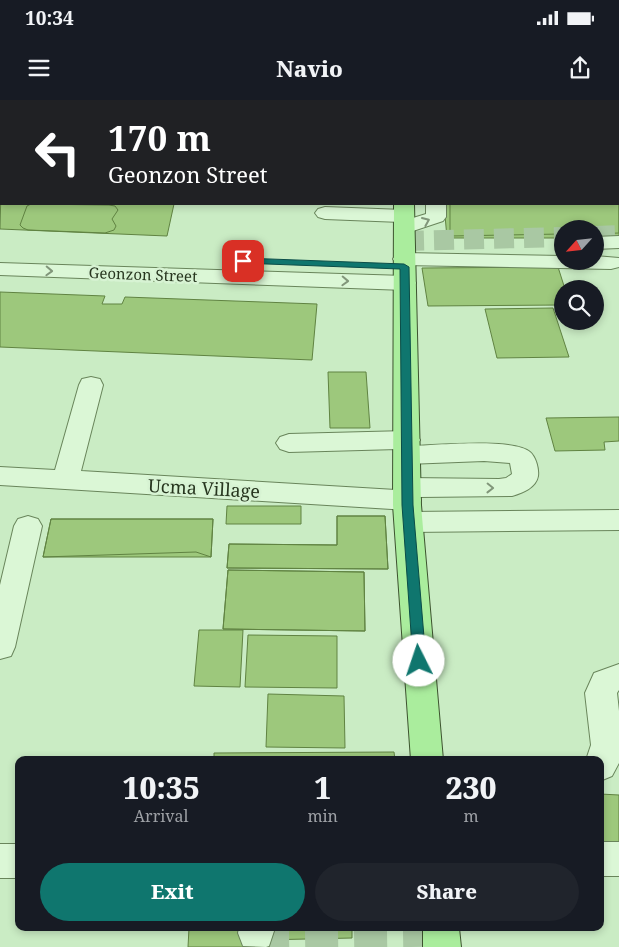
<!DOCTYPE html>
<style>
:root{--surface:#171b24;--page:#20242c;--text:#f1f3f6;--muted:#9ea1a6;--accent:#0f766e}
body{margin:0;font-family:"Noto Serif",serif;background:var(--page);color:var(--text);height:100vh;display:flex;flex-direction:column;font-size:19px;white-space:nowrap}
*{box-sizing:border-box;margin:0}
p{font-size:16px;color:var(--muted)}
.icon{flex:none;width:28px;height:28px;fill:none;stroke:currentColor;stroke-width:2;stroke-linecap:round;stroke-linejoin:round}
.map{position:relative;flex:1;overflow:hidden}
.panel{position:absolute;left:15px;top:656px;width:589px;height:175px;display:flex;flex-direction:column;background:var(--surface);border-radius:10px;box-shadow:0 2px 8px #0003}
.panel>*{flex:none}
.top-card{position:absolute;left:0px;top:0px;width:620px;height:105px;box-shadow:0 2px 8px #0003;background:#202124;color:#fff;overflow:hidden}
.needle{width:32px;rotate:243deg}
.controls{position:absolute;left:554px;top:120px;display:grid;gap:10px}
.controls a{display:grid;place-items:center;width:50px;height:50px;border-radius:50%;background:var(--surface);box-shadow:0 2px 8px #0003;font-size:25px}
.pin{position:absolute;display:grid;place-items:center;width:42px;height:42px;color:#fff;margin:-21px;border-radius:10px;box-shadow:0 2px 8px #0006}
.me{position:absolute;width:55px;margin:-28px;rotate:356deg;stroke-linejoin:round;filter:drop-shadow(0 0 4px #0008)}
.turn{display:flex;align-items:center;gap:18px;height:105px;padding:0 25px;font-size:22px}
.turn .icon{width:65px;height:65px;stroke-width:2.5}
.turn b{display:block;font-size:35px;line-height:42px}
.eta{display:flex;justify-content:space-evenly;align-items:center;height:85px;text-align:center}
.eta b{font-size:30px;font-weight:800;line-height:35px}
.button{display:flex;gap:10px;margin-top:auto;padding:10px 25px}
.button a{flex:1;height:58px;border-radius:30px;background:var(--accent);color:#fff;font-size:20px;font-weight:800;line-height:58px;text-align:center}
.button a+a{background:var(--page);color:var(--text)}
.status{display:flex;justify-content:space-between;align-items:center;height:35px;padding:0 25px;background:var(--surface);direction:ltr}
.status svg{height:14px;fill:currentColor}
header{display:flex;justify-content:space-between;align-items:center;height:65px;padding:0 25px;background:var(--surface);font-size:22px;font-weight:800}
.map>svg:first-child{display:block}
</style>
<div class="status"><b>10:34</b><svg viewBox="0 0 49 12"><path d="M0 12V9h3v3zM5 12V6h3v6zM10 12V3h3v9zM15 12V0h3v12zM26 1h20v11H26zM47 4h2v5h-2z"/></svg></div>
<header><svg class="icon" aria-label="menu" viewBox="0 0 24 24"><path d="M4 6h16M4 12h16M4 18h16"/></svg>Navio<svg class="icon" aria-label="share" viewBox="0 0 24 24"><path d="M12 15V3M7 8l5-5 5 5M5 13v7h14v-7"/></svg></header>
<div class="map">
<svg width="619" height="847" viewBox="0 0 619 847">
<rect width="100%" height="100%" fill="#caecc4"/>
<path fill="#9dc87c" stroke="#608342" d="M 619,43 L 619,139 L 595,139 L 595,129 L 562,129 L 562,138 L 447,138 L 444,104 L 619,104 Z
M 619,53 L 619,133 L 595,134 L 595,129 L 562,129 L 562,134 L 450,136 L 450,104 L 619,104 Z
M 1,89 L 1,104 L 174,104 L 167,136 L 0,129 Z
M 31,104 L 109,105 L 115,106 L 118,110 L 112,119 L 116,126 L 114,130 L 105,133 L 28,130 L 23,128 L 20,125 L 27,106 Z
M 558,167 L 565,189 L 562,189 L 562,205 L 428,206 L 422,168 Z
M 0,192 L 105,196 L 102,204 L 122,204 L 125,197 L 317,204 L 312,260 L 0,247 Z
M 553,208 L 569,257 L 497,258 L 485,209 Z
M 328,272 L 366,272 L 370,328 L 330,328 Z
M 619,317 L 619,341 L 604,342 L 605,350 L 555,351 L 546,318 Z
M 227,406 L 301,406 L 301,424 L 226,424 Z
M 337,416 L 385,416 L 388,469 L 227,468 L 229,444 L 337,445 Z
M 337,416 L 385,416 L 388,469 L 227,468 L 229,444 L 337,445 Z
M 51,419 L 213,419 L 211,457 L 43,457 Z
M 51,419 L 213,419 L 211,457 L 196,452 L 43,457 Z
M 228,470 L 364,472 L 365,531 L 223,529 Z
M 228,470 L 364,472 L 365,531 L 223,529 Z
M 199,530 L 243,530 L 240,587 L 194,586 Z
M 248,535 L 337,536 L 337,588 L 245,587 Z
M 268,594 L 344,596 L 345,648 L 266,647 Z
M 394,652 L 395,660 L 214,660 L 214,653 Z
M 600,694 L 619,695 L 619,755 L 600,755 Z
M 189,828 L 246,828 L 245,847 L 188,847 Z
M 261,828 L 352,828 L 352,838 L 262,840 Z"/>
<g fill="none" stroke-linecap="round" stroke-linejoin="round">
<path stroke="#a9c8a3" stroke-width="20" stroke-dasharray="20 10" stroke-linecap="butt" d="M 595,136 L 619,135
M 404,141 L 562,137"/>
<path stroke="#a9c8a3" stroke-width="33" stroke-dasharray="33 16" stroke-linecap="butt" d="M 256,833 L 441,830"/>
<defs>
<path id="minor" d="M 22,0 L 50,0 L 51,1 L 21,1 Z
M 222,0 L 240,0 L 240,1 L 222,1 Z
M 446,0 L 464,0 L 464,1 L 446,1 Z
M 1,46 L 1,59 L 0,60 L 0,47 Z
M 426,104 L 446,104 L 446,117 L 443,121 L 404,134 L 397,132 L 394,128 L 397,124 L 401,122 L 325,119 L 318,117 L 315,113 L 318,109 L 325,107 L 404,110 L 411,112 L 414,116 L 413,118 L 426,114 Z
M 619,136 L 619,148 L 595,149 L 595,137 Z
M 404,153 L 562,156 L 562,161 L 595,161 L 595,156 L 619,158 L 619,167 L 611,169 L 404,165 L 396,164 L 393,159 L 396,154 Z
M 0,163 L 405,176 L 413,178 L 416,183 L 413,188 L 405,190 L 0,175 Z
M 91,277 L 100,279 L 103,285 L 81,371 L 396,390 L 395,387 L 399,380 L 408,378 L 499,379 L 506,378 L 512,374 L 510,363 L 484,361 L 407,364 L 398,361 L 394,355 L 398,349 L 289,352 L 280,349 L 276,343 L 280,337 L 289,334 L 407,331 L 416,334 L 420,340 L 416,346 C 438,345 515,338 530,352 C 536,357 539,369 538,376 C 536,388 522,393 512,396 L 420,397 L 421,400 L 418,407 L 408,410 L 0,385 L 0,367 L 55,370 L 79,285 L 82,279 Z
M 619,410 L 619,430 L 409,432 L 399,429 L 395,422 L 399,415 L 409,412 Z
M 28,416 L 38,419 L 42,426 L 15,547 L 11,556 L 0,559 L 0,485 L 14,426 L 18,419 Z
M 619,564 L 619,590 L 617,593 L 619,611 L 619,663 L 612,676 L 600,681 L 600,660 L 586,660 L 591,645 L 585,593 L 594,573 Z
M 600,742 L 619,742 L 619,776 L 600,776 Z
M 0,744 L 19,744 L 19,778 L 0,778 Z
M 239,828 L 275,828 L 269,846 L 266,847 L 243,846 L 238,833 Z"/>
<path id="major" d="M 394,0 L 412,0 L 412,1 L 394,1 Z
M 394,104 L 414,104 L 421,405 L 443,660 L 411,660 L 393,405 Z
M 423,828 L 459,828 L 461,847 L 423,847 Z"/>
</defs>
<use href="#minor" stroke="#69855b" stroke-width="2"/>
<use href="#major" stroke="#3d532f" stroke-width="2"/>
<use href="#minor" fill="#dbf7d6" fill-rule="evenodd"/>
<use href="#major" fill="#aaed9d" fill-rule="evenodd"/>
</g>
<defs><path id="oneway-chevron" d="M-2-3.5L2.5 0L-2 3.5" fill="none" stroke-width="1.6" stroke-linecap="round" stroke-linejoin="round" transform="scale(1.25)"/></defs>
<g stroke="#81967a">
<use href="#oneway-chevron" transform="translate(426 121) rotate(-23)"/>
<use href="#oneway-chevron" transform="translate(49 171) rotate(2)"/>
<use href="#oneway-chevron" transform="translate(345 181) rotate(2)"/>
<use href="#oneway-chevron" transform="translate(490 388) rotate(1)"/>
</g>
<path fill="#0f766e" stroke="#0a4d48" d="M 243,158 L 404,164 L 409,167 L 413,405 L 426,561 L 424,564 L 419,566 L 415,564 L 413,561 L 402,405 L 400,169 L 240,163 L 240,159 Z"/>
<g text-anchor="middle" dominant-baseline="central" stroke-width="5" stroke-linejoin="round" paint-order="stroke">
<g font-size="15" fill="#27361f" stroke="#d7f3d3">
<text transform="translate(143 174) rotate(2)">Geonzon Street</text>
</g>
<g font-size="18" fill="#27361f" stroke="#d7f3d3">
<text transform="translate(204 388) rotate(3)">Ucma Village</text>
</g>
</g>
</svg>
<div class="controls">
<a><svg class="needle" viewBox="-14 -14 28 28"><path d="M0-13l5 13h-10z" fill="#e53935"/><path d="M0 13l5-13h-10z" fill="#9ea1a6"/></svg></a>
<a><svg class="icon" aria-label="search" viewBox="0 0 24 24"><circle cx="10" cy="10" r="6"/><path d="M15 15l6 6"/></svg></a>
</div>
<div class="pin" style="left:243px;top:161px;background:#d93025"><svg class="icon" aria-label="arrive" viewBox="0 0 24 24"><path d="M6 21V4h12l-3 4 3 4H6"/></svg></div>
<svg class="me" style="left:419px;top:561px" viewBox="-20 -20 40 40"><circle r="19" fill="#fff"/><path d="M0-13L10 11 0 6-10 11z" fill="#0f766e"/></svg>
<div class="top-card">
<div class="turn"><svg class="icon" aria-label="left" viewBox="0 0 24 24"><path d="M17 20v-9H6M10 6l-5 5 5 5"/></svg><div><b>170 m</b>Geonzon Street</div></div>
</div>
<section class="panel">
<div class="eta">
<div><b>10:35</b><p>Arrival</p></div>
<div><b>1</b><p>min</p></div>
<div><b>230</b><p>m</p></div>
</div>
<div class="button"><a>Exit</a><a>Share</a></div>
</section>
</div>
